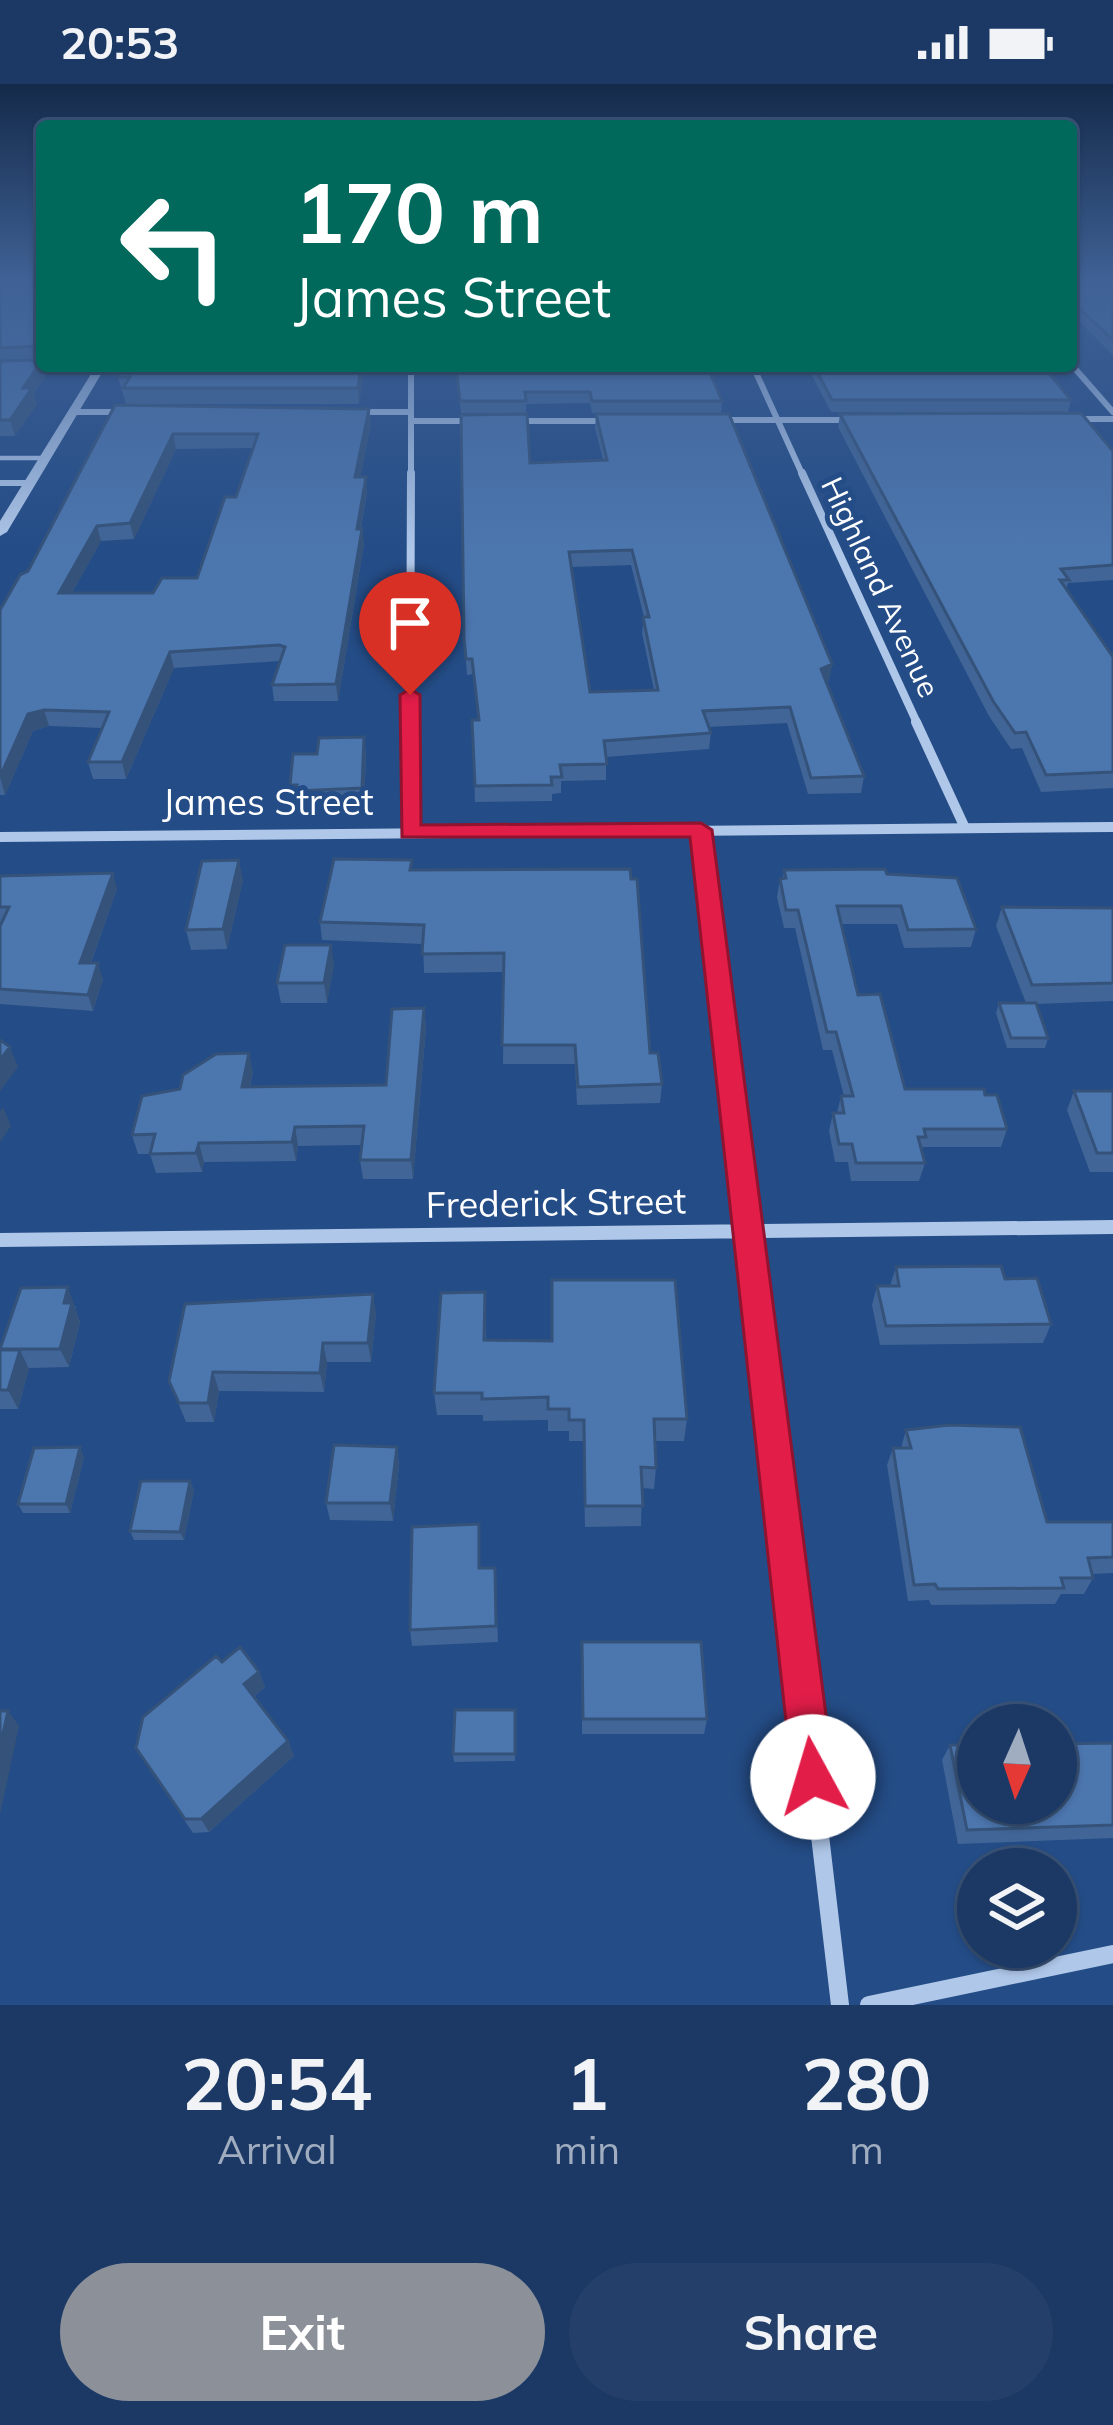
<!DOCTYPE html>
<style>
:root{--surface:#1b3964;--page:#24406a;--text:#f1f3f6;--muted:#a0acbf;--line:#395378;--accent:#8c9099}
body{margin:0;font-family:Mulish,sans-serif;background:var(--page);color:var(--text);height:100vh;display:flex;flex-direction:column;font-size:45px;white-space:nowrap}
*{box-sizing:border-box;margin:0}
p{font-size:39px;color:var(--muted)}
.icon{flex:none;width:66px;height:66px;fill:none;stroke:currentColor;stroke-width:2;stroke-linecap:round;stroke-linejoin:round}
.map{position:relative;height:1921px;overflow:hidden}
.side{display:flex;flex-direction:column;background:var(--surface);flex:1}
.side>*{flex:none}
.top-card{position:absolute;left:36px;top:36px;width:1041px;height:252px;border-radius:12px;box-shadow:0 3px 9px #0004,0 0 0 3px var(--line);background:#00695c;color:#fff;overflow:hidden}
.needle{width:78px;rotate:183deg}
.controls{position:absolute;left:957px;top:1620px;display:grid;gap:24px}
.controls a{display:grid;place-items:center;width:120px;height:120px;border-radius:50%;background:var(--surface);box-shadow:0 3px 9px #0004,0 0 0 3px var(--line);font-size:60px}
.pin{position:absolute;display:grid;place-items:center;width:102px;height:102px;color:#fff;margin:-123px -51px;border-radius:50% 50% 50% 0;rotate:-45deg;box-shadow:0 0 12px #0007}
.pin .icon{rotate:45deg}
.me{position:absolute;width:132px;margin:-66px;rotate:354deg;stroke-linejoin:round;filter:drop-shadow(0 0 9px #0008)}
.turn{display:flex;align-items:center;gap:42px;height:252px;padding:0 60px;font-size:54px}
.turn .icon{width:156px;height:156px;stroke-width:2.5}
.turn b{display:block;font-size:84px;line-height:102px}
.eta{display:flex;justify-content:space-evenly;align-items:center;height:204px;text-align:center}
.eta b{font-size:72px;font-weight:700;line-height:84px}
.button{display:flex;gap:24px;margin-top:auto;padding:24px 60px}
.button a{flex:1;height:138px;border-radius:72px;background:var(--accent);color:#fff;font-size:48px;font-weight:700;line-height:138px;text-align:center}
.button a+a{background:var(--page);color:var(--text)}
.status{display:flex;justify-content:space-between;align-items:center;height:84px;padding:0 60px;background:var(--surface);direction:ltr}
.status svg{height:33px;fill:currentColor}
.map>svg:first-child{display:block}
</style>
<div class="status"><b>20:53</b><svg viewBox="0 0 49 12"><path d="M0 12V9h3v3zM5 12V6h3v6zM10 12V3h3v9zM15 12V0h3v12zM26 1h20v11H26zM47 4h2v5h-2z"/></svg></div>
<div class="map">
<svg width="1113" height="1921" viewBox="0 0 1113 1921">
<rect width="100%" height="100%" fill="#244c86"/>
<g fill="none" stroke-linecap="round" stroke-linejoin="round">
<path stroke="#afc7e9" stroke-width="4.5" d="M 0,374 L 45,374"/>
<path stroke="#afc7e9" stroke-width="6" d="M 0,399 L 30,399"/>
<path stroke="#afc7e9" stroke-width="6" d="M 1071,280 L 1113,328
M 753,282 L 803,392
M 0,285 L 99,284
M 73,328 L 126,328
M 356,328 L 411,328
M 1072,335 L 1113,335
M 718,336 L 853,336
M 411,337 L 475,337
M 514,337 L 607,337
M 411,392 L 411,282"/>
<path stroke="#afc7e9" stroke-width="8" d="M 802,389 L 918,641
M 410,641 L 411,389"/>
<path stroke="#afc7e9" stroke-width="10" d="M 916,638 L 965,744
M 701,746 L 727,964
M 410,748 L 410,638"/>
<path stroke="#afc7e9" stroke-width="14" d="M 726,961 L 776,1382
M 0,1156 L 1113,1143"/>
<path stroke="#afc7e9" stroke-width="18" d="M 776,1379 L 840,1921
M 869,1921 L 1113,1870"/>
<path fill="#afc7e9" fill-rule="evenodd" d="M 96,282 L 106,282 L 7,448 L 0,452 L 0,437 Z
M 1113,738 L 1113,748 L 0,758 L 0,748 Z"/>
</g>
<path fill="#416596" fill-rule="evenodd" d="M 0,198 L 42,198 L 42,282 L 46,292 L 34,309 L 37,320 L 15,352 L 0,352 Z
M 1071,198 L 1113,198 L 1113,271 L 1074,232 L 1071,232 Z
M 365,282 L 359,320 L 126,320 L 118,293 Z
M 455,282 L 722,317 L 721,329 L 592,329 L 590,319 L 526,320 L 526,329 L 461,329 Z
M 807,282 L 1043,282 L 1071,316 L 1068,328 L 831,328 Z
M 115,321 L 369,325 L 371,340 L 360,393 L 367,408 L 361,445 L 364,460 L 338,617 L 274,617 L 272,601 L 280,577 L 174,584 L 126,695 L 93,695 L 88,678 L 102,644 L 49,642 L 33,647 L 5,711 L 0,711 L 0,526 L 28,487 ZM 253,364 L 236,413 L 197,494 L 153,509 L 72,509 L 101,457 L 134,455 L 176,365 Z
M 596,330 L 832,580 L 829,596 L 826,598 L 864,692 L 861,709 L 808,710 L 787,639 L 708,643 L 711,649 L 709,665 L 606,673 L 606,696 L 561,697 L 561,709 L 552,710 L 552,717 L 475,718 L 472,636 L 478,636 L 473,590 L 467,591 L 464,554 L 530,379 L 603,376 L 595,344 ZM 631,481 L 644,533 L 642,549 L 654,606 L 590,608 L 571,483 Z
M 840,330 L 1113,367 L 1113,496 L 1068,499 L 1066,506 L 1113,573 L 1113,704 L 1041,708 L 1022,664 L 1011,665 L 989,632 L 838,343 Z
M 364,653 L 366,672 L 364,723 L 299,726 L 298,720 L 293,720 L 290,701 Z
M 413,786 L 650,969 L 662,1000 L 660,1019 L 577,1021 L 575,980 L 503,980 L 504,888 L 424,889 L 423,860 L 322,856 L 320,838 Z
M 784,786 L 887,790 L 976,845 L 971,863 L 904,864 L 897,840 L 841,840 L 858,911 L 905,1005 L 985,1011 L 1007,1045 L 1001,1063 L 923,1063 L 922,1068 L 925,1079 L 919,1097 L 851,1097 L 848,1078 L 835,1078 L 829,1047 L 833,1029 L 837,1029 L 841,1012 L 844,1012 L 832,966 L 823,966 L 795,844 L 784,844 L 777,813 L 780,795 L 783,794 Z
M 0,792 L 117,805 L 91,879 L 103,895 L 93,927 L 0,920 Z
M 243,796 L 227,865 L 191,866 L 186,846 Z
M 1002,823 L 1113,824 L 1113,917 L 1036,920 L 1048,954 L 1045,964 L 1007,964 L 996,929 L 999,919 L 1026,919 L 996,842 Z
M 334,880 L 327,919 L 281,919 L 277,899 Z
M 424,924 L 426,944 L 413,1095 L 363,1095 L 360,1076 L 361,1061 L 298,1062 L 296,1077 L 204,1078 L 202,1088 L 156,1089 L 150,1070 L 138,1070 L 132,1051 L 180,1005 L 253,988 L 250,1003 L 386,1001 Z
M 1074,1007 L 1113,1007 L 1113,1088 L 1090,1088 L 1067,1026 Z
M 896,1183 L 1005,1195 L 1051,1240 L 1043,1259 L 880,1261 L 872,1221 L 877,1202 L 890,1202 Z
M 485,1208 L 486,1256 L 687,1335 L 684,1357 L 655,1357 L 656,1384 L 654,1405 L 642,1404 L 641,1442 L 585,1443 L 583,1357 L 569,1357 L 569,1347 L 548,1347 L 548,1336 L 483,1337 L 483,1331 L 437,1331 L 434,1309 Z
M 76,1222 L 75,1226 L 80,1238 L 69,1283 L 29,1284 L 18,1325 L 0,1325 L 0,1261 Z
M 376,1229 L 371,1278 L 327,1278 L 324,1308 L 219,1307 L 214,1338 L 186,1338 L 169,1297 Z
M 906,1346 L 1047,1438 L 1113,1438 L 1113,1489 L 1092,1490 L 1093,1494 L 1084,1510 L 1061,1510 L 1055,1520 L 931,1521 L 929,1516 L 908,1517 L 887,1381 L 893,1364 L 901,1364 Z
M 397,1363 L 399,1381 L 393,1437 L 330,1436 L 326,1419 Z
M 84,1373 L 70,1429 L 23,1429 L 18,1420 Z
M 190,1397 L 194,1406 L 184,1456 L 134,1456 L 130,1447 Z
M 479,1440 L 480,1484 L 495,1484 L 498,1558 L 412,1562 L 410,1546 Z
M 582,1558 L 707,1635 L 704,1650 L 582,1650 Z
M 222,1578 L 259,1588 L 265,1603 L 254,1613 L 288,1657 L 294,1672 L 209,1748 L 193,1749 L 136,1664 Z
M 515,1626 L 515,1677 L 454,1678 L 453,1670 Z
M 1113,1659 L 1113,1754 L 958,1760 L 942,1676 L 950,1661 Z"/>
<path fill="#35537a" d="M 42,276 L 46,292 L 34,309 L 37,320 L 15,352 L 10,336 L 23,304 Z
M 361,282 L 365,282 L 359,320 L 358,304 Z
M 369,325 L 371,340 L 357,408 L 355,393 Z
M 173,350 L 176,365 L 134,455 L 130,439 Z
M 366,393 L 367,408 L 358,460 L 357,445 Z
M 97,442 L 101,457 L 63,525 L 59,509 Z
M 362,445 L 364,460 L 338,617 L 336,600 Z
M 170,568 L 174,584 L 126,695 L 122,678 Z
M 832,580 L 829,596 L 819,601 L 821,585 Z
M 44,626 L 49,642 L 33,647 L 5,711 L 0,693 L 28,630 Z
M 364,653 L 366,672 L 364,723 L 362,704 Z
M 239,776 L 243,796 L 227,865 L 223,845 Z
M 113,789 L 117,805 L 85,895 L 80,879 Z
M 331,861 L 334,880 L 327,919 L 324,899 Z
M 98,879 L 103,895 L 93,927 L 88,911 Z
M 424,924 L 426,944 L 413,1095 L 411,1076 Z
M 10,963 L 18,983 L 0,1007 L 0,976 Z
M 249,969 L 253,988 L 246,1022 L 242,1003 Z
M 3,1023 L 11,1042 L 0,1058 L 0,1027 Z
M 295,1043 L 298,1062 L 296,1077 L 292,1058 Z
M 199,1059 L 204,1078 L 202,1088 L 196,1069 Z
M 68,1203 L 80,1238 L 69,1283 L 60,1265 L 64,1219 Z
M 373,1210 L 376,1229 L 371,1278 L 368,1259 Z
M 323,1259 L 327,1278 L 324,1308 L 320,1289 Z
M 20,1266 L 29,1285 L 18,1325 L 8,1306 Z
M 213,1288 L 219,1307 L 214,1338 L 208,1319 Z
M 80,1363 L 84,1373 L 70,1429 L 66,1420 Z
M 397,1363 L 399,1381 L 393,1437 L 390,1419 Z
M 190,1397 L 194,1406 L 184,1456 L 180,1448 Z
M 259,1588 L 265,1603 L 250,1616 L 244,1600 Z
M 8,1627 L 19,1642 L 0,1731 L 0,1663 Z
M 288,1657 L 294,1672 L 209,1748 L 201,1735 Z"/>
<path fill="#4c76ae" stroke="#35537a" stroke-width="3" fill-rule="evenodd" d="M 0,198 L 42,198 L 42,262 L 0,264 Z
M 1071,198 L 1113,198 L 1113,256 L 1077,222 L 1071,222 Z
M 42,276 L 23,304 L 32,304 L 10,336 L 0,336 L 0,277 Z
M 123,282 L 361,282 L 358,304 L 123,304 L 130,293 L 118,293 Z
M 456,282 L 707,282 L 722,317 L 592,317 L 590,308 L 525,308 L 526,317 L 460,317 Z
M 814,282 L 1043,282 L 1071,316 L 832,316 Z
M 115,321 L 369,325 L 355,393 L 366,393 L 357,445 L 362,445 L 336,600 L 272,601 L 285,563 L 279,561 L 170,568 L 122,678 L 88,678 L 109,628 L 44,626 L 28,630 L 0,693 L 0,526 L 20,491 L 28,487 ZM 173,350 L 258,350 L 236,413 L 225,413 L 197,494 L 162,494 L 153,509 L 59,509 L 97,442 L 130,439 Z
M 1081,329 L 1113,367 L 1113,481 L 1061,485 L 1069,496 L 1060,496 L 1113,573 L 1113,688 L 1046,691 L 1026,648 L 1015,649 L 993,617 L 840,330 Z
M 527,330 L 530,379 L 607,376 L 596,330 L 729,330 L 832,580 L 821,585 L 864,692 L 811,694 L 790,623 L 703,627 L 711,649 L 604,657 L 607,680 L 560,681 L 562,693 L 551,693 L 552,701 L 475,702 L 472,636 L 479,636 L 472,575 L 466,575 L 464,554 L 461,331 ZM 632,466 L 649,533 L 643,533 L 658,606 L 590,608 L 569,468 Z
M 364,653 L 362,704 L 296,707 L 297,701 L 290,701 L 293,670 L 317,670 L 319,654 Z
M 334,775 L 412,776 L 410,786 L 630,785 L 631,795 L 637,795 L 650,969 L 658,969 L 662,1000 L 578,1003 L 575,961 L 502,961 L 504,869 L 422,870 L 424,841 L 320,838 Z
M 239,776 L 223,845 L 186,846 L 202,777 Z
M 885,785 L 887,790 L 957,794 L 976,845 L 908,846 L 901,822 L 837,822 L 858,911 L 880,910 L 905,1005 L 984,1005 L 985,1011 L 997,1011 L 1007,1045 L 924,1045 L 926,1053 L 918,1053 L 925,1079 L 856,1079 L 852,1060 L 839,1060 L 833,1029 L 844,1029 L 841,1012 L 853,1012 L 836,948 L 827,948 L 798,826 L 786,826 L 780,795 L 786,794 L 784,786 Z
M 113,789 L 80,879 L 98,879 L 88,911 L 0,905 L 0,842 L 9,823 L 0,823 L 0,792 Z
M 1002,823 L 1113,824 L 1113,899 L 1032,901 Z
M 285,861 L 331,861 L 324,899 L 277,899 Z
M 999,919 L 1036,919 L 1048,954 L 1011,954 Z
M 424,924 L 411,1076 L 360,1076 L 364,1042 L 295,1043 L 292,1058 L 199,1059 L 196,1069 L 150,1070 L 155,1050 L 132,1051 L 142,1012 L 180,1005 L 183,991 L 216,970 L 249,969 L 242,1003 L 386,1001 L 392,925 Z
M 0,956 L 10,963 L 0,976 Z
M 1074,1007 L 1113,1007 L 1113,1069 L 1097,1069 Z
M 1001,1182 L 1005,1195 L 1037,1194 L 1051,1240 L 886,1242 L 877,1202 L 899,1202 L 896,1183 Z
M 552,1196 L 675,1196 L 687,1335 L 654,1335 L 656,1384 L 641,1383 L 643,1422 L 585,1422 L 584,1336 L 569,1336 L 569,1325 L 548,1325 L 548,1313 L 482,1315 L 482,1309 L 434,1309 L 441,1209 L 485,1208 L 484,1256 L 552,1257 Z
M 68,1203 L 64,1219 L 72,1219 L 60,1265 L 0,1265 L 21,1204 Z
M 373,1210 L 368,1259 L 323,1259 L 320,1289 L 213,1288 L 208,1319 L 179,1319 L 169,1297 L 185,1220 Z
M 0,1266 L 20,1266 L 8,1306 L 0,1306 Z
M 949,1341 L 1020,1343 L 1047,1438 L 1113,1438 L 1113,1473 L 1088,1474 L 1093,1494 L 1061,1494 L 1064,1504 L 938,1505 L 935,1500 L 914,1501 L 893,1364 L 911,1364 L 906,1346 Z
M 334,1361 L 397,1363 L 390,1419 L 326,1419 Z
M 80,1363 L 66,1420 L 18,1420 L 34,1364 Z
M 141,1397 L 190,1397 L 180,1448 L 130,1447 Z
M 479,1440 L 479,1484 L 495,1484 L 496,1542 L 410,1546 L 412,1443 Z
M 582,1558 L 701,1558 L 707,1635 L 583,1635 Z
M 240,1563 L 259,1588 L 244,1600 L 288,1657 L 201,1735 L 185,1735 L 136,1664 L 143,1633 L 216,1572 L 222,1578 Z
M 455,1626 L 515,1626 L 515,1670 L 453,1670 Z
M 0,1627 L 8,1627 L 0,1663 Z
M 1113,1659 L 1113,1741 L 967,1746 L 950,1661 L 978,1661 L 978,1719 L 1056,1719 L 1056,1660 Z"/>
<linearGradient id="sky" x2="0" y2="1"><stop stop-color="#142a4a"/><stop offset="0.42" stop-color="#3f6195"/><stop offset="1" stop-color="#3f6195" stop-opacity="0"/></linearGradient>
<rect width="1113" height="467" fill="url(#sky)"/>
<path fill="#e11d48" stroke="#92132f" stroke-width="3" d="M 410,605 L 420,611 L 421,741 L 701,739 L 712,746 L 834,1693 L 828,1708 L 813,1714 L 798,1708 L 792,1693 L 690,753 L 402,753 L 400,611 Z"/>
<g text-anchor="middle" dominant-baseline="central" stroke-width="10" stroke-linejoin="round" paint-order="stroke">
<g font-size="30" fill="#fff" stroke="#244c86">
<text transform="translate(881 503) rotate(65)">Highland Avenue</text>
</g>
<g font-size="36" fill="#fff" stroke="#244c86">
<text x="268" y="717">James Street</text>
<text transform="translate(556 1118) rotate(-1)">Frederick Street</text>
</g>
</g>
</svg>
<div class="controls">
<a><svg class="needle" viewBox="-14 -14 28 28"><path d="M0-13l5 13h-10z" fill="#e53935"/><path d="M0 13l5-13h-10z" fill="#a0acbf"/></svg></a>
<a><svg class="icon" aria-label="layers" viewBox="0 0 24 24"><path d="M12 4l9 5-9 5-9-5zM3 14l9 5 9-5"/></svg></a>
</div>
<div class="pin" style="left:410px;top:611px;background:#d93025"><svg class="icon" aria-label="arrive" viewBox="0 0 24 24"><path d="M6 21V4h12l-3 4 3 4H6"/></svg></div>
<svg class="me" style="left:813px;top:1693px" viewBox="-20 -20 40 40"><circle r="19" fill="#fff"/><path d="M0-13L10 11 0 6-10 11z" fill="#e11d48"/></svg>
<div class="top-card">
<div class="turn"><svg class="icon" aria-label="left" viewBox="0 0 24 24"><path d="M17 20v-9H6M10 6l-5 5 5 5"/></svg><div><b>170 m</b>James Street</div></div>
</div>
</div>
<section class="side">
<div class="eta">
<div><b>20:54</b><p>Arrival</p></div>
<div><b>1</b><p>min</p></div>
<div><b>280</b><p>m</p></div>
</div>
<div class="button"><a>Exit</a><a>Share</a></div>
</section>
